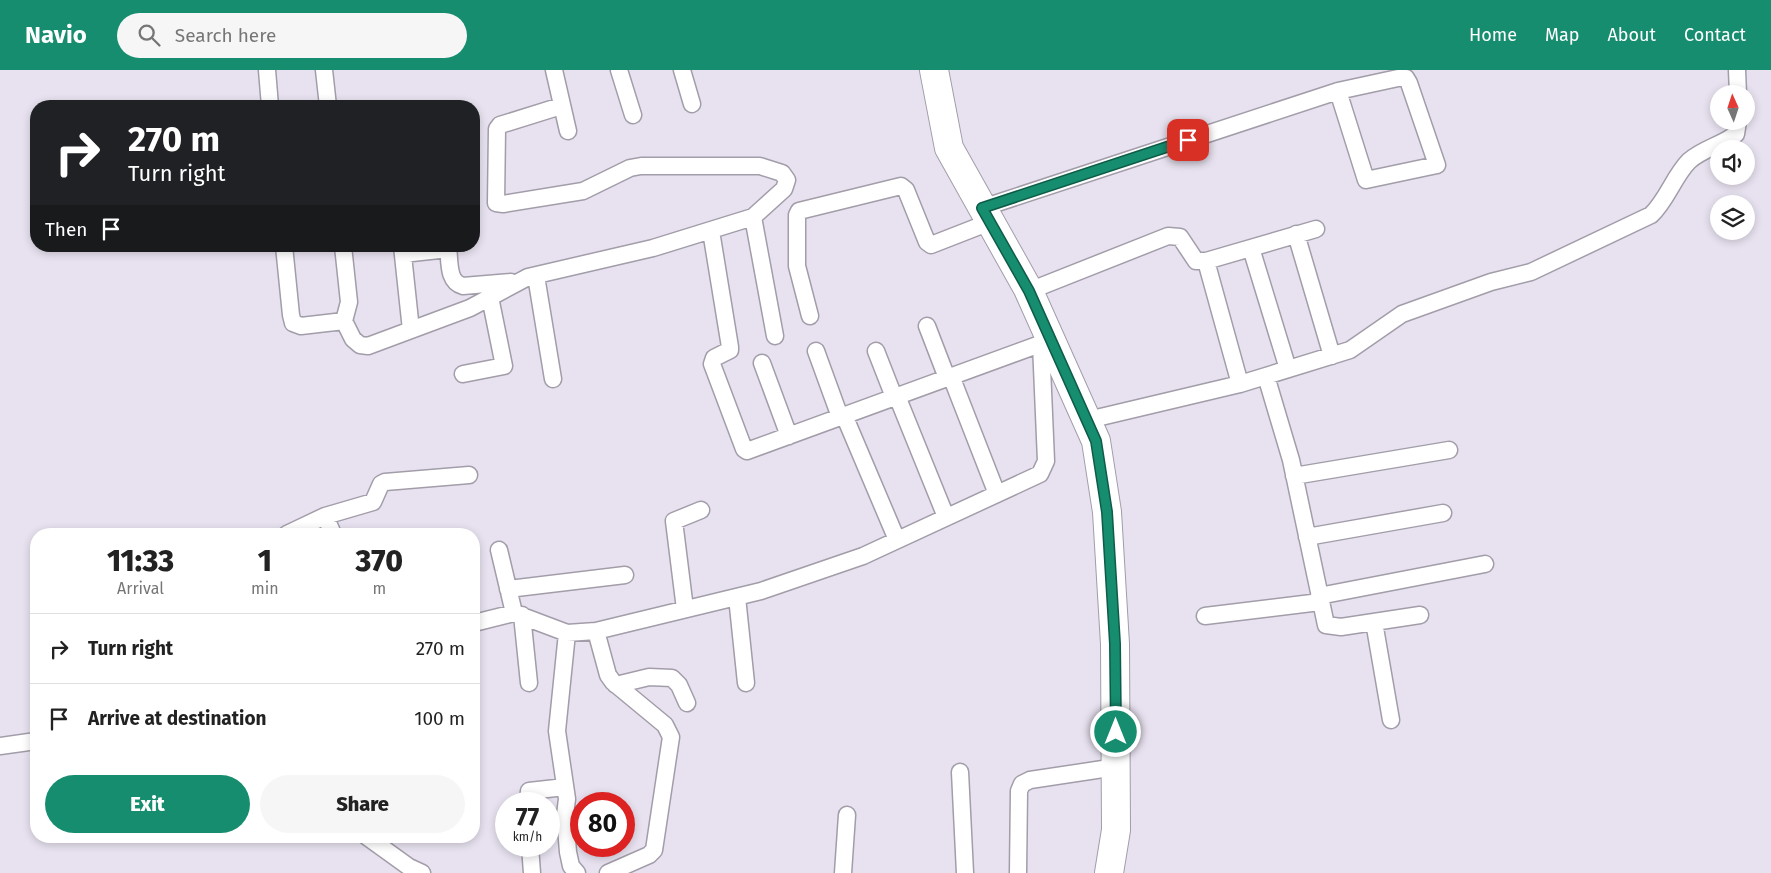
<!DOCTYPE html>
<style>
:root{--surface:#fff;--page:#f6f6f6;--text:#222;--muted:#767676;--line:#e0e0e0;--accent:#168d6f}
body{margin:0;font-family:"Fira Sans",sans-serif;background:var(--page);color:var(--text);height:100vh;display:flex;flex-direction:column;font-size:19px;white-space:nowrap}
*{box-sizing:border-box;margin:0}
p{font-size:16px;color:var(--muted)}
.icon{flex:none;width:28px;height:28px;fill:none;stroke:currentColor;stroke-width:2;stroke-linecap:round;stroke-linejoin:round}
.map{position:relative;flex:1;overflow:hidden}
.details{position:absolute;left:30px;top:458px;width:450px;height:315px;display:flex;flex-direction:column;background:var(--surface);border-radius:20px;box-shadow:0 2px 8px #0003}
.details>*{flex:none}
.top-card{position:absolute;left:30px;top:30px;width:450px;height:152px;border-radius:20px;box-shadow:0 2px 8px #0003;background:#202124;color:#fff;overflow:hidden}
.needle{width:32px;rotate:357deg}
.tools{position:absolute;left:1710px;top:15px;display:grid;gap:10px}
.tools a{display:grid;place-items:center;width:45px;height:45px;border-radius:50%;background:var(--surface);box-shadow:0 2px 8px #0003;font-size:25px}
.speed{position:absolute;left:495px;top:722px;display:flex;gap:10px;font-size:25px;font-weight:700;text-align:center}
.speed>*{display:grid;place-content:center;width:65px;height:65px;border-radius:50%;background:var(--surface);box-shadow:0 2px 8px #0003;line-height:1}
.speed small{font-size:12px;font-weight:400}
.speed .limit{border:8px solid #d22;background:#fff;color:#111}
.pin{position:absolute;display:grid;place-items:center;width:42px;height:42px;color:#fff;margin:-21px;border-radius:10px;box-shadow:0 2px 8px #0006}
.me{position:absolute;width:55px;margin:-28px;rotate:0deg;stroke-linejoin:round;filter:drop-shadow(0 0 4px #0008)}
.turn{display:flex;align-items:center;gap:18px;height:105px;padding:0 15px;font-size:22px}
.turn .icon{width:65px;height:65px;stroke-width:2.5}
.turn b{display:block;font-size:35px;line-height:42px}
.then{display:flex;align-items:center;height:48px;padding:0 15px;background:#0003;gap:10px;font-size:19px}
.eta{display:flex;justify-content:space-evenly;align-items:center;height:85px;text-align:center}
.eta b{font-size:30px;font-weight:800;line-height:35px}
.button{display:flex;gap:10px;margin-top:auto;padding:10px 15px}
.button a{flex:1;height:58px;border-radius:30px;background:var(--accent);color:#fff;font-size:20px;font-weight:800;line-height:58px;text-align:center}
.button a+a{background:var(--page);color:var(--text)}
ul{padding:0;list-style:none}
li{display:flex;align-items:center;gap:15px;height:70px;padding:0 15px;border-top:1px solid var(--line)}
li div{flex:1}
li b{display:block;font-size:19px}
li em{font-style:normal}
header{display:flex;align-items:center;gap:30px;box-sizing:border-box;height:70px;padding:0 25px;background:var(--accent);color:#fff}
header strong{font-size:24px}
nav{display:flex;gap:28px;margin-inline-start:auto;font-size:18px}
.search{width:350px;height:45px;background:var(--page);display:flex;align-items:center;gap:12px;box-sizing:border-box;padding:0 18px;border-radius:28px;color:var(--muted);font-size:19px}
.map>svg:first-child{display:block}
</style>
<header>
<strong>Navio</strong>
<div class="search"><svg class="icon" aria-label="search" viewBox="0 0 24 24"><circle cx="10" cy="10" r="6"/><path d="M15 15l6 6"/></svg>Search here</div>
<nav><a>Home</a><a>Map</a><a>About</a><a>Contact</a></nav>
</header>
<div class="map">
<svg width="1771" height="803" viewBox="0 0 1771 803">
<rect width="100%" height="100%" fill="#e8e2f0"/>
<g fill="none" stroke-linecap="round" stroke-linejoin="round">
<defs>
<path id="street" d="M 267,0 L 270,36
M 324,0 L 328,36
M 554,0 L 568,61
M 619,0 L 633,45
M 682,0 L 692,34
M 1737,0 L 1738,24
M 982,138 L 1338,21 L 1398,8 L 1406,8 L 1409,13 L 1437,95 L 1366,110 L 1338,21
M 753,147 L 775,266
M 711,161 L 730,277 L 730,280 L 714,288 L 712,294 L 744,379 L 747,381 L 1051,270
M 1296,164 L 1332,286
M 284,176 L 291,245 L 293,253 L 301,256 L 344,251 L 353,269 L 360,275 L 368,276 L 470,238 L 528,207 L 653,178 L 753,147 L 784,119 L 787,110 L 782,103 L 760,96 L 641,96 L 630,98 L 583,121 L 503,134 L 496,133 L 497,59 L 500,55 L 561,36
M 343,176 L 349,232 L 344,251
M 402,176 L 411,260
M 448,176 C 450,191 447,212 463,216 L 511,212
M 1251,178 L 1288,299
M 403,184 L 448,179
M 1206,191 L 1240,314
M 536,206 L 553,309
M 1029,221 L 1168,166 L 1180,167 L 1196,191 L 1206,191 L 1316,159
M 810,246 L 797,196 L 797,145 L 799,141 L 901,116 L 906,120 L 927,172 L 931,175 L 990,152
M 927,256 L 947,308
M 816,281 L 840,347
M 876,281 L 894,327
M 762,293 L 789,366
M 463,304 L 504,296 L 490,227
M 951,306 L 997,424
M 1266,306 L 1291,390 L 1326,555 L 1341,557 L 1420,545
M 897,326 L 946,447
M 844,345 L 897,470
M 1088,350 L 1240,314 L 1350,280 L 1402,244 L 1491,212 L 1531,202 L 1651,145 C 1667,130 1674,106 1689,91 C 1702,79 1722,75 1736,64 L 1738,51
M 1294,406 L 1449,380
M 325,446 L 333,464
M 287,464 L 325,446 L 373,432 L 381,414 L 385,412 L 469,405
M 1307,467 L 1443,443
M 499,480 L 514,543
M 508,519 L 625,505
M 1319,526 L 1485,494
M 737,527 L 746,613
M 685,539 L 674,451 L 701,440
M 522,545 L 529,613
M 1205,546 L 1320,532
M 1374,552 L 1391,650
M 474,553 L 514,543 L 567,563 L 596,561 L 761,521 L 863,486 L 1040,404 L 1046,391 L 1041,274
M 596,561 L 608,605 L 613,612 L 665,655 L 671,667 L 654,780 L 649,785 L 608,803
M 567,563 L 557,661 L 567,729 L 565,745 L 568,782 L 571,796 L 577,803
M 616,615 L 649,607 L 672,608 L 679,615 L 687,633
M 0,676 L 36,671
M 960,702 L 965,803
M 528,734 L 529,721 L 565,717
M 366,766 L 409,797 L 422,803
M 530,776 L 532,803
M 843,803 L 847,745
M 1018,803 L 1019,721 L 1022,714 L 1030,710 L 1116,697"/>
<path id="highway" d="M 934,0 L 949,78 L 1028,219 L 1096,371 L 1107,442 L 1115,574 L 1116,760 L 1109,803"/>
</defs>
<use href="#street" stroke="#a29da9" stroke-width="19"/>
<use href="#highway" stroke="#a29da9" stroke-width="30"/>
<use href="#street" stroke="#fff" stroke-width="16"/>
<use href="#highway" stroke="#fff" stroke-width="28"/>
</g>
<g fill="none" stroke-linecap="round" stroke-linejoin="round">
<defs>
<path id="route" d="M 1116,662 L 1115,574 L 1107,442 L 1096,371 L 1029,221 L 982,138 L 1188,70"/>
</defs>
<use href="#route" stroke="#0e5c48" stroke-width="12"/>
<use href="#route" stroke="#168d6f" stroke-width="9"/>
</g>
</svg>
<div class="tools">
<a><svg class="needle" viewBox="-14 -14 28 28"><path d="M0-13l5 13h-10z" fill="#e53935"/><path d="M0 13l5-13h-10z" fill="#767676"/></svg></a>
<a><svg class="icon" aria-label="sound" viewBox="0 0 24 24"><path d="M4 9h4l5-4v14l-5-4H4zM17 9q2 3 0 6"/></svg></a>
<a><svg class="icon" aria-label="layers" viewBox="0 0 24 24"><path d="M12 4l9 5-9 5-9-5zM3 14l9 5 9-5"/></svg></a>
</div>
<div class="speed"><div>77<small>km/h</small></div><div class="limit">80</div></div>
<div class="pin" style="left:1188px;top:70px;background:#d93025"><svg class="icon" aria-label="arrive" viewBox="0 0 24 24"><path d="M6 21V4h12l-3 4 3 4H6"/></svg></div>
<svg class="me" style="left:1116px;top:662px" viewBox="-20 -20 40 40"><circle r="17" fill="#168d6f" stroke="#fff" stroke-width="3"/><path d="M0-11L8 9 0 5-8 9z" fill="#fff"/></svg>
<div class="top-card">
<div class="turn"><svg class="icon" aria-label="right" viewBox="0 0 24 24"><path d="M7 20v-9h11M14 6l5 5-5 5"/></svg><div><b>270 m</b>Turn right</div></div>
<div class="then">Then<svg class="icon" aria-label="arrive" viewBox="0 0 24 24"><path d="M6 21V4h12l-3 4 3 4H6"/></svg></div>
</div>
<section class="details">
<div class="eta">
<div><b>11:33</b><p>Arrival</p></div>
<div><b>1</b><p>min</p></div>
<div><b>370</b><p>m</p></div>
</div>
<ul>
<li><svg class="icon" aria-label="right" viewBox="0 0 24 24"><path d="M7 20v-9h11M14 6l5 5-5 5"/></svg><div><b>Turn right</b></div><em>270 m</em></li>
<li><svg class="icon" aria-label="arrive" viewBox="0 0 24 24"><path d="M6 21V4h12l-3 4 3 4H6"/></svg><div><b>Arrive at destination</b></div><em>100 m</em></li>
</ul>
<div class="button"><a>Exit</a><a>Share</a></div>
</section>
</div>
